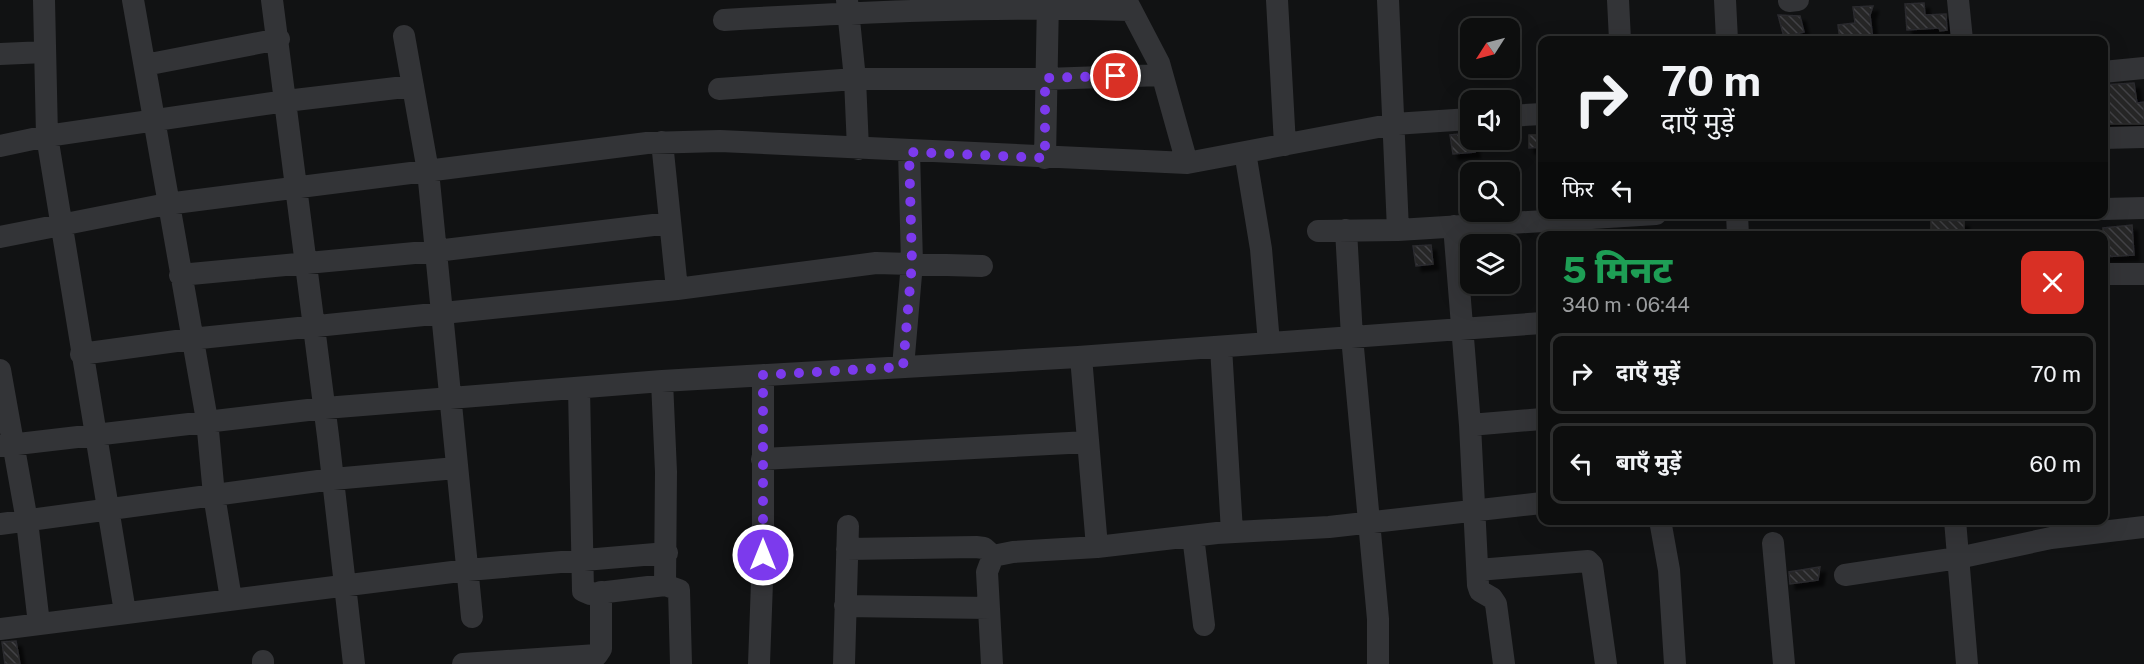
<!DOCTYPE html>
<html lang="hi">
<meta charset="utf-8">
<style>
:root{--surface:#0d0e0e;--page:#161717;--text:#f1f3f6;--muted:#9a9c9e;--line:#2d2e2e}
body{margin:0;font-family:"Public Sans","Noto Sans Devanagari",sans-serif;background:var(--page);color:var(--text);height:100vh;display:flex;flex-direction:column;font-size:22px;white-space:nowrap}
*{box-sizing:border-box;margin:0}
p{font-size:20px;color:var(--muted)}
.icon{flex:none;width:33px;height:33px;fill:none;stroke:currentColor;stroke-width:2;stroke-linecap:round;stroke-linejoin:round}
.map{position:relative;flex:1;overflow:hidden}
.sheet{position:absolute;left:1538px;top:231px;width:570px;height:294px;display:flex;flex-direction:column;background:var(--surface);border-radius:12px;box-shadow:0 6px 24px #0002,0 0 0 2px var(--line)}
.sheet>*{flex:none}
.hud{position:absolute;left:1538px;top:36px;width:570px;height:183px;border-radius:12px;box-shadow:0 6px 24px #0002,0 0 0 2px var(--line);background:#0d0e0e;color:var(--text);overflow:hidden}
.needle{width:39px;rotate:234deg}
.controls{position:absolute;left:1460px;top:18px;display:grid;gap:12px}
.controls a{display:grid;place-items:center;width:60px;height:60px;border-radius:12px;background:var(--surface);box-shadow:0 6px 24px #0002,0 0 0 2px var(--line);font-size:30px}
.pin{position:absolute;display:grid;place-items:center;width:51px;height:51px;color:#fff;margin:-26px;border:3px solid #fff;border-radius:50%;box-shadow:0 2px 6px #0007}
.me{position:absolute;width:66px;margin:-33px;rotate:0deg;stroke-linejoin:round;filter:drop-shadow(0 0 4px #0008)}
.turn{display:flex;align-items:center;gap:21px;height:126px;padding:0 24px;font-size:27px}
.turn .icon{width:78px;height:78px;stroke-width:2.5}
.turn b{display:block;font-size:42px;line-height:51px}
.then{display:flex;align-items:center;height:57px;padding:0 24px;background:#0003;gap:12px;font-size:22px}
.round{display:grid;place-items:center;flex:none;width:63px;height:63px;border-radius:12px;background:var(--page)}
.summary{display:flex;align-items:center;justify-content:space-between;height:102px;padding:0 24px}
h1{font-size:36px;font-weight:800;line-height:45px;color:#1e9e55}
ul{padding:0;list-style:none}
li{display:flex;align-items:center;gap:18px;height:81px;margin:0 12px 9px;padding:0 12px;border:3px solid var(--line);border-radius:12px}
li div{flex:1}
li b{display:block;font-size:22px}
li em{font-style:normal}
.map>svg:first-child{display:block}
</style>
<div class="map">
<svg width="2144" height="664" viewBox="0 0 2144 664">
<defs>
<pattern id="building-back-hatch" width="6" height="6" patternUnits="userSpaceOnUse" patternTransform="scale(1.5)"><rect width="6" height="6" fill="#252527"/><path d="M-1 5l2 2M0 0l6 6M5-1l2 2" fill="none" stroke="#424244"/></pattern>
<filter id="shadow"><feDropShadow dx="5.5" dy="5.5" stdDeviation="1.5" flood-color="#0009"/></filter>
</defs>
<rect width="100%" height="100%" fill="#111213"/>
<path fill="url(#building-back-hatch)" stroke="#2c2c2f" stroke-width="1.5" filter="url(#shadow)" d="M 1924,3 L 1925,15 L 1946,14 L 1947,30 L 1940,31 L 1939,28 L 1907,30 L 1905,4 Z
M 1873,6 L 1870,15 L 1873,40 L 1840,40 L 1838,25 L 1855,23 L 1853,7 Z
M 1778,15 L 1800,16 L 1804,32 L 1784,37 Z
M 2134,83 L 2137,103 L 2144,102 L 2144,124 L 2103,124 L 2103,85 Z
M 1470,133 L 1475,152 L 1453,154 L 1450,135 Z
M 1529,135 L 1542,135 L 1542,147 L 1529,148 Z
M 1931,220 L 1964,221 L 1964,236 L 1931,236 Z
M 2132,225 L 2134,255 L 2103,257 L 2103,228 Z
M 1431,245 L 1433,264 L 1416,266 L 1413,246 Z
M 1820,567 L 1818,580 L 1790,584 L 1789,572 Z
M 16,641 L 20,664 L 5,664 L 2,642 Z"/>
<g fill="none" stroke-linecap="round" stroke-linejoin="round">
<path stroke="#333437" stroke-width="22" d="M 44,0 L 47,136 L 125,612
M 133,0 L 207,420 L 214,495 L 231,599
M 272,0 L 328,436 L 354,664
M 847,0 L 855,79 L 858,149
M 1126,0 L 1159,63 L 1187,163
M 1277,0 L 1285,145
M 1388,0 L 1398,230 L 1656,214
M 1618,0 L 1620,40
M 1725,0 L 1727,40
M 1958,0 L 1962,40
M 1789,1 L 1798,0
M 724,20 C 860,12 995,6 1131,10
M 404,36 L 428,171 L 472,617
M 0,54 L 45,52
M 145,65 L 279,39
M 2103,72 L 2144,68
M 719,89 L 855,79 L 1045,79 L 1162,75
M 1509,116 L 1542,114
M 2103,138 L 2144,137
M 662,142 L 677,289
M 0,146 L 47,136 L 286,101 L 413,86
M 1245,152 L 1261,249 L 1269,343
M 1045,158 L 1048,0
M 2103,209 L 2144,208
M 1737,214 L 1738,236
M 1454,226 L 1470,425 L 1478,585 L 1480,591 L 1492,598 L 1496,604 L 1504,664
M 1346,230 L 1352,337 L 1378,619 L 1378,664
M 1318,231 L 1398,230
M 0,237 L 167,204 L 647,143 L 720,141 L 1187,163 L 1394,124 L 1470,119
M 2103,274 L 2144,274
M 180,275 L 436,251 L 670,223
M 1221,347 L 1232,532
M 81,354 L 191,339 L 677,289 L 876,263 L 982,266
M 1081,357 L 1097,547
M 903,367 L 912,263 L 909,151
M 0,370 L 27,521 L 39,624
M 662,381 L 666,472 L 665,585 L 679,590 L 681,664
M 579,388 L 583,591 L 590,594 L 665,585
M 1470,425 L 1542,419
M 0,446 L 325,408 L 662,381 L 1078,357 L 1542,323
M 762,459 L 1088,442
M 1660,520 L 1669,570 L 1675,664
M 1955,520 L 1967,664
M 0,524 L 333,479 L 456,468
M 1193,536 L 1204,625
M 1773,543 L 1784,664
M 847,549 L 976,547 L 984,548 L 993,556
M 1478,570 L 1588,561 L 1592,565 L 1606,664
M 1845,575 L 1958,558 L 2051,538 L 2144,527
M 845,606 L 989,608
M 0,629 L 468,570 L 667,553
M 263,661 L 263,664
M 463,664 L 597,655 L 601,649 L 601,592
M 759,664 L 763,555 L 763,375
M 844,664 L 848,526
M 992,664 L 987,572 L 993,556 L 1013,552 L 1097,547 L 1217,533 L 1329,527 L 1542,503"/>
</g>
<g fill="none" stroke-linecap="round" stroke-linejoin="round">
<path stroke="#7c3aed" stroke-width="10" stroke-dasharray="0 18" d="M 763,555 L 763,375 L 903,367 L 912,263 L 909,152 L 1045,158 L 1045,78 L 1116,76"/>
</g>
</svg>
<div class="controls">
<a><svg class="needle" viewBox="-14 -14 28 28"><path d="M0-13l5 13h-10z" fill="#e53935"/><path d="M0 13l5-13h-10z" fill="#9a9c9e"/></svg></a>
<a><svg class="icon" aria-label="sound" viewBox="0 0 24 24"><path d="M4 9h4l5-4v14l-5-4H4zM17 9q2 3 0 6"/></svg></a>
<a><svg class="icon" aria-label="search" viewBox="0 0 24 24"><circle cx="10" cy="10" r="6"/><path d="M15 15l6 6"/></svg></a>
<a><svg class="icon" aria-label="layers" viewBox="0 0 24 24"><path d="M12 4l9 5-9 5-9-5zM3 14l9 5 9-5"/></svg></a>
</div>
<div class="pin" style="left:1116px;top:76px;background:#d93025"><svg class="icon" aria-label="arrive" viewBox="0 0 24 24"><path d="M6 21V4h12l-3 4 3 4H6"/></svg></div>
<svg class="me" style="left:763px;top:555px" viewBox="-20 -20 40 40"><circle r="17" fill="#7c3aed" stroke="#fff" stroke-width="3"/><path d="M0-11L8 9 0 5-8 9z" fill="#fff"/></svg>
<div class="hud">
<div class="turn"><svg class="icon" aria-label="right" viewBox="0 0 24 24"><path d="M7 20v-9h11M14 6l5 5-5 5"/></svg><div><b>70 m</b>दाएँ मुड़ें</div></div>
<div class="then">फिर<svg class="icon" aria-label="left" viewBox="0 0 24 24"><path d="M17 20v-9H6M10 6l-5 5 5 5"/></svg></div>
</div>
<section class="sheet">
<div class="summary"><div><h1>5 मिनट</h1><p>340 m · 06:44</p></div><a class="round" style="background:#d93025;color:#fff"><svg class="icon" aria-label="close" viewBox="0 0 24 24"><path d="M6 6l12 12M18 6L6 18"/></svg></a></div>
<ul>
<li><svg class="icon" aria-label="right" viewBox="0 0 24 24"><path d="M7 20v-9h11M14 6l5 5-5 5"/></svg><div><b>दाएँ मुड़ें</b></div><em>70 m</em></li>
<li><svg class="icon" aria-label="left" viewBox="0 0 24 24"><path d="M17 20v-9H6M10 6l-5 5 5 5"/></svg><div><b>बाएँ मुड़ें</b></div><em>60 m</em></li>
</ul>
</section>
</div>
